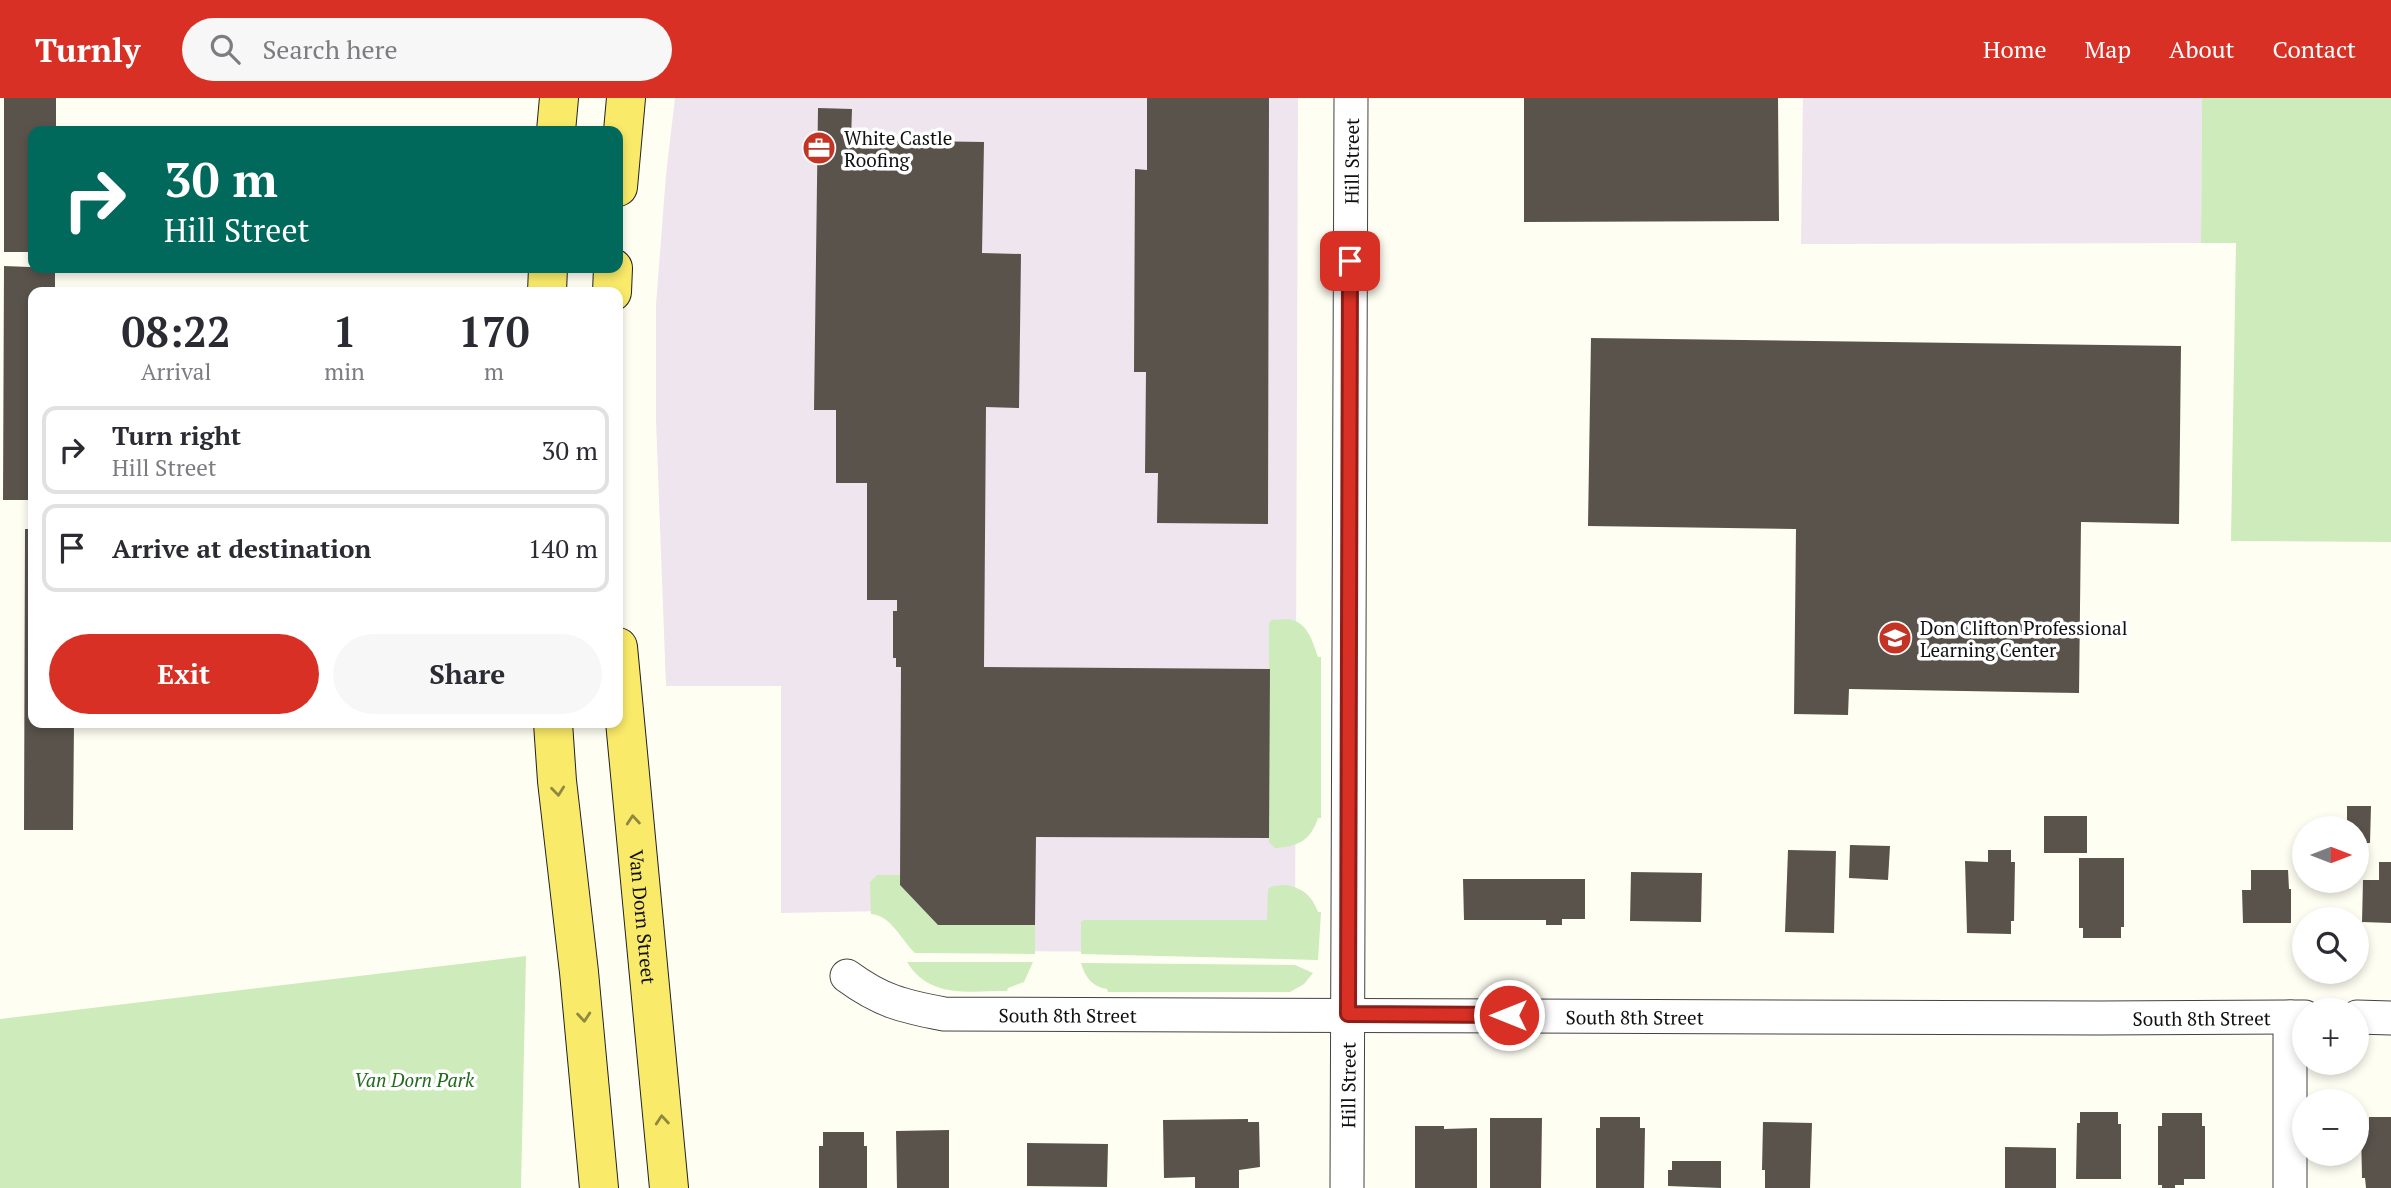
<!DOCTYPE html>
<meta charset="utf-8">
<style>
:root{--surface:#fff;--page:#f7f7f7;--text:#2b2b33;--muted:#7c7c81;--line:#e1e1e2;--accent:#d93025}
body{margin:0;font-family:"PT Serif",serif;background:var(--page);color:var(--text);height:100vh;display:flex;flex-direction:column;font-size:26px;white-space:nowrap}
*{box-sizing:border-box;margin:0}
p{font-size:23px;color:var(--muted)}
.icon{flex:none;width:38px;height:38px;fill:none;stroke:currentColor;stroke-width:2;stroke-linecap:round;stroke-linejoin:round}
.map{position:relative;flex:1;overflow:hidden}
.panel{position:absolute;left:28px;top:189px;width:595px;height:441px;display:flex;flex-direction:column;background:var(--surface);border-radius:14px;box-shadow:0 4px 10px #0003}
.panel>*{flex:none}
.hud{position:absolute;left:28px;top:28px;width:595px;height:147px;border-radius:14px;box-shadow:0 4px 10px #0003;background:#00695c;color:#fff;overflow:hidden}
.needle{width:46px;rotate:90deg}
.tools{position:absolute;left:2292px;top:718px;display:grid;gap:14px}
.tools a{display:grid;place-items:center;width:77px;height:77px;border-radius:50%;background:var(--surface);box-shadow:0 4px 10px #0003;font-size:35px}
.pin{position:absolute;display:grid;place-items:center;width:60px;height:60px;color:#fff;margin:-30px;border-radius:14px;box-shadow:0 4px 10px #0006}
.me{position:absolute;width:77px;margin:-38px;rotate:270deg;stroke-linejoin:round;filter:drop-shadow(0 0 5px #0008)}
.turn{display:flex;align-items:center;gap:24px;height:147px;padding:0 21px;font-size:32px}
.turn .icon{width:91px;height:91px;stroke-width:2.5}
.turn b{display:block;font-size:49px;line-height:60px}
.eta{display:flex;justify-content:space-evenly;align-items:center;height:119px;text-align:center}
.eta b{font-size:42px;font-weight:700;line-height:49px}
.button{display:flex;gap:14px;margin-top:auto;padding:14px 21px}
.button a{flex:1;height:80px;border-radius:42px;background:var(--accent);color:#fff;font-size:28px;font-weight:700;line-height:80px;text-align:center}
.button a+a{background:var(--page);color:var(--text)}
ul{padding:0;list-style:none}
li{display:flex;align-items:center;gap:21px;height:88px;margin:0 14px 10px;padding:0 7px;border:4px solid var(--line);border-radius:14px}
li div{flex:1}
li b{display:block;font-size:26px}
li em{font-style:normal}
header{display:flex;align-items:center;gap:42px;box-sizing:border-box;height:98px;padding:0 35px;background:var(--accent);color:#fff}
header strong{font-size:33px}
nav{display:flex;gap:38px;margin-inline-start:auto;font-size:24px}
.search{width:490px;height:63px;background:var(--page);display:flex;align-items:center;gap:18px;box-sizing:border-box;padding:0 24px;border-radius:38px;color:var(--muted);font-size:26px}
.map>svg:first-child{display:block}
</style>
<header>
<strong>Turnly</strong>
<div class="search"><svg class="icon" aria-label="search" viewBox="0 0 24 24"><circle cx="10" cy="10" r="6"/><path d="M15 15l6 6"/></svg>Search here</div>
<nav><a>Home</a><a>Map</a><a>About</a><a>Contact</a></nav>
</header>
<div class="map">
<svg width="2391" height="1090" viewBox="0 0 2391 1090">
<rect width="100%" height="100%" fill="#fffef3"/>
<path fill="#eee5ee" d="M 675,0 L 1298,0 L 1295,854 L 921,853 L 886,813 L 781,815 L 781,588 L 666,588 L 656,322 L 656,207 L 666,77 Z
M 1803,0 L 2202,0 L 2201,145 L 1801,146 Z"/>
<path fill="#cdebbb" d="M 2202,0 L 2391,0 L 2391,444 L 2231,443 L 2236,145 L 2201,145 Z
M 1289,521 C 1308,525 1312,542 1318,559 L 1321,559 L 1321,720 L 1318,720 C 1311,742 1298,749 1275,750 L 1269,744 L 1269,526 L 1271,522 Z
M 877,777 L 900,777 L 900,787 L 938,827 L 1035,827 L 1035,856 L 915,855 C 902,843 891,817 871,816 L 870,784 Z
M 1287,787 C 1304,791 1312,798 1318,814 L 1321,814 L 1318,862 L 1081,856 L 1081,824 L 1084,822 L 1267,822 L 1268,791 L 1273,788 Z
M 526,858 L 521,1090 L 0,1090 L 0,921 Z
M 1033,864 L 1024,884 L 1008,890 L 1007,893 C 970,893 929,901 907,864 Z
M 1081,865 L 1295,867 L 1313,875 L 1304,886 L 1290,894 L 1108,894 L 1107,891 C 1092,889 1085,879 1081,865 Z"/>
<path fill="#59534c" d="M 4,0 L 56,0 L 56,33 L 33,33 L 33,154 L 4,154 Z
M 1147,0 L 1269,0 L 1268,426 L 1157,425 L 1158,375 L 1145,375 L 1146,274 L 1134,274 L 1135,71 L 1147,72 Z
M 1524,0 L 1778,0 L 1779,123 L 1524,124 Z
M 818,10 L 852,11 L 851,42 L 984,44 L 982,155 L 1021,156 L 1019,310 L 986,309 L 984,569 L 1270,571 L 1269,740 L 1036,739 L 1035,827 L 938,827 L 900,787 L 901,569 L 896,569 L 896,560 L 893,560 L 893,513 L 897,513 L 897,502 L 867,502 L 867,385 L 836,385 L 836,312 L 814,312 Z
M 4,168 L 55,170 L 55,194 L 33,194 L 33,402 L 3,402 Z
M 1591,240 L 2181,248 L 2179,426 L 2081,424 L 2079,595 L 1849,591 L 1848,617 L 1794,616 L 1796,431 L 1588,428 Z
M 25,431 L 33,431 L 33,625 L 74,625 L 73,732 L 24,732 Z
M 2347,708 L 2371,708 L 2370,745 L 2357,745 L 2357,730 L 2347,730 Z
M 2044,718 L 2087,718 L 2087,755 L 2044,755 Z
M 1850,747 L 1890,748 L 1888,782 L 1849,780 Z
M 1788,752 L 1836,753 L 1834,835 L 1785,834 Z
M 1988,752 L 2011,752 L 2011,764 L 2015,764 L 2014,823 L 2011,823 L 2011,836 L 1967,835 L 1965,763 L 1988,764 Z
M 2079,760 L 2124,760 L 2124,829 L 2121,829 L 2121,840 L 2083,840 L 2083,830 L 2079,830 Z
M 2379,764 L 2391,764 L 2391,825 L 2362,824 L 2363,782 L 2379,782 Z
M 2251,772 L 2288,772 L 2289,791 L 2291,791 L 2291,825 L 2243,825 L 2242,792 L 2251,792 Z
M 1631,774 L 1702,775 L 1701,824 L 1630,823 Z
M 1463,781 L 1585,781 L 1585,821 L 1562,821 L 1562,827 L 1546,827 L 1546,822 L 1464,822 Z
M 2080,1014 L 2118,1014 L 2118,1026 L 2121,1026 L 2121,1081 L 2076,1081 L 2077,1025 L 2080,1025 Z
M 2162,1015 L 2202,1015 L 2202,1028 L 2205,1028 L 2205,1081 L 2184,1081 L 2184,1087 L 2175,1087 L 2175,1090 L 2162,1090 L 2162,1087 L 2158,1087 L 2158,1028 L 2162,1028 Z
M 1600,1019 L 1640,1019 L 1640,1030 L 1645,1030 L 1644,1090 L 1596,1090 L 1596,1030 L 1600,1030 Z
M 2369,1019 L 2391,1019 L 2391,1090 L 2366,1090 L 2365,1080 L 2362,1080 L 2361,1032 L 2369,1032 Z
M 1490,1020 L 1542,1020 L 1541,1090 L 1490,1090 Z
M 1248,1021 L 1248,1024 L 1259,1024 L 1260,1069 L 1239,1072 L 1239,1090 L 1195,1090 L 1195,1079 L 1164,1080 L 1163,1022 Z
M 1763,1024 L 1812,1025 L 1810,1090 L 1765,1090 L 1765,1072 L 1762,1072 Z
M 1415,1028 L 1444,1028 L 1444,1031 L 1477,1030 L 1477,1090 L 1415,1090 Z
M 949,1032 L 949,1090 L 897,1090 L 896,1033 Z
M 823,1034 L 864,1034 L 864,1048 L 867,1048 L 867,1090 L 819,1090 L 819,1048 L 823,1048 Z
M 1027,1045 L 1108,1046 L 1107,1089 L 1027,1088 Z
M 2005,1049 L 2056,1050 L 2056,1090 L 2005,1090 Z
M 1672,1063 L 1721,1063 L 1721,1090 L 1668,1088 L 1668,1072 L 1672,1072 Z"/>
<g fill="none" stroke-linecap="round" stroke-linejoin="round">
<defs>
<g id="street">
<path id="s1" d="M 847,878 C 881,903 902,908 944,916 L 2098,920 L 2305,919"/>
<path d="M 2357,919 L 2391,920"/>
<path id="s2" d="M 1347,1090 L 1351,0"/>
<path d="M 2290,1090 L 2290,919"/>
</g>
<g id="primary">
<path d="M 556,33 L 559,0"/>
<path d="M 618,89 L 626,0"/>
<path d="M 547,194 L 548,170"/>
<path d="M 612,194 L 613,170"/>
<path id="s3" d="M 618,549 L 669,1090"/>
<path d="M 553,625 L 557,683 L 579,874 L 599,1090"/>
</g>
</defs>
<use href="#street" stroke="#434343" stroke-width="35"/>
<use href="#primary" stroke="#212121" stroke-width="40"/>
<use href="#street" stroke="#fff" stroke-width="33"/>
<use href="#primary" stroke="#f9ea69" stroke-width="38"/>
</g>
<defs><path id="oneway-chevron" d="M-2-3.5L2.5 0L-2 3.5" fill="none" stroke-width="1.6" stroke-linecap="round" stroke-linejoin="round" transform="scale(1.75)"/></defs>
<g stroke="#908841">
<use href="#oneway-chevron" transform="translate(558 693) rotate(84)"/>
<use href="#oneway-chevron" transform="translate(633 722) rotate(-95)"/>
<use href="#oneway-chevron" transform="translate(584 919) rotate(85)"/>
<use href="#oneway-chevron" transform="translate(662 1022) rotate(-95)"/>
</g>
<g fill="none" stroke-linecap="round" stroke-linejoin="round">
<defs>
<path id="route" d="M 1350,163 L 1348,916 L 1509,917"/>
</defs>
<use href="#route" stroke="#8d1f18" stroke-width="18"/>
<use href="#route" stroke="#d93025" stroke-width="12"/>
</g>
<defs>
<symbol id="office-disc" viewBox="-11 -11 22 22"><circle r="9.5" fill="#c33425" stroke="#fff"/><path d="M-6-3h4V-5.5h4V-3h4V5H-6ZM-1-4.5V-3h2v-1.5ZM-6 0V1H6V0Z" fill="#fff"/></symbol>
<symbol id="school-disc" viewBox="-11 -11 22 22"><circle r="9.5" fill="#c33425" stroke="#fff"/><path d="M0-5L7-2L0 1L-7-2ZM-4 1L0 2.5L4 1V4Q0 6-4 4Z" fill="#fff"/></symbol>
</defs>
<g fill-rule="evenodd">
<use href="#office-disc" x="800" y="31" width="38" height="38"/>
<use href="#school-disc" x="1876" y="521" width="38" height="38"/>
</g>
<g text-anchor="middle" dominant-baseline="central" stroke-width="7" stroke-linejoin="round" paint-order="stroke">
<g font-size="19" fill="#101010" stroke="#fff" text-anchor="start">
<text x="844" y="39">White Castle<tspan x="844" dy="22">Roofing</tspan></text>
<text x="1920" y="529">Don Clifton Professional<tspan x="1920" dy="22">Learning Center</tspan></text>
</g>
<g font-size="19" fill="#101010" stroke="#fff">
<text stroke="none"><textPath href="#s2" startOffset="1027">Hill Street</textPath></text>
<text stroke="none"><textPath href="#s3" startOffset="271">Van Dorn Street</textPath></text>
<text stroke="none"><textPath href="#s1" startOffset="229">South 8th Street</textPath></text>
<text stroke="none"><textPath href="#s1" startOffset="796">South 8th Street</textPath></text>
<text stroke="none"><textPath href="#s1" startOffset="1363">South 8th Street</textPath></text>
<text stroke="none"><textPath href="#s2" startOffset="103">Hill Street</textPath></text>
</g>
<g font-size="19" font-style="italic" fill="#236a1e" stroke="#fff">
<text x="414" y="981">Van Dorn Park</text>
</g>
</g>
</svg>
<div class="tools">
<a><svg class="needle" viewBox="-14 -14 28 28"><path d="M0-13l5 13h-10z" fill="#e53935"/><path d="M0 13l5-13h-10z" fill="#7c7c81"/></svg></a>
<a><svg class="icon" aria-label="search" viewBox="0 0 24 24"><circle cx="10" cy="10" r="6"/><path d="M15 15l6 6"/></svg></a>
<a>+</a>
<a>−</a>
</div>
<div class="pin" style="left:1350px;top:163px;background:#d93025"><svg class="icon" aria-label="arrive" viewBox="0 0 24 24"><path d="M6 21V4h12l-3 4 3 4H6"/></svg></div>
<svg class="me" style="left:1509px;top:917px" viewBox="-20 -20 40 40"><circle r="17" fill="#d93025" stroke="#fff" stroke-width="3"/><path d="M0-11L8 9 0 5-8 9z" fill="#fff"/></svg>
<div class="hud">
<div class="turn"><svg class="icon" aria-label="right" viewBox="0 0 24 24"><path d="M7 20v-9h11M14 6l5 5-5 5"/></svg><div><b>30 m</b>Hill Street</div></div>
</div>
<section class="panel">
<div class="eta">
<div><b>08:22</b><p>Arrival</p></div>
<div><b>1</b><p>min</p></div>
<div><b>170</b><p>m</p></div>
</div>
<ul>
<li><svg class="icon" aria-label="right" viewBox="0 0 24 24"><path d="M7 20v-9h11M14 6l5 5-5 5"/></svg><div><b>Turn right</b><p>Hill Street</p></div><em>30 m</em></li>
<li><svg class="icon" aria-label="arrive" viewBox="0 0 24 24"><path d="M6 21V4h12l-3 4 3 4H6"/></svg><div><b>Arrive at destination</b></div><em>140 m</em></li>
</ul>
<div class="button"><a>Exit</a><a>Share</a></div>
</section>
</div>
